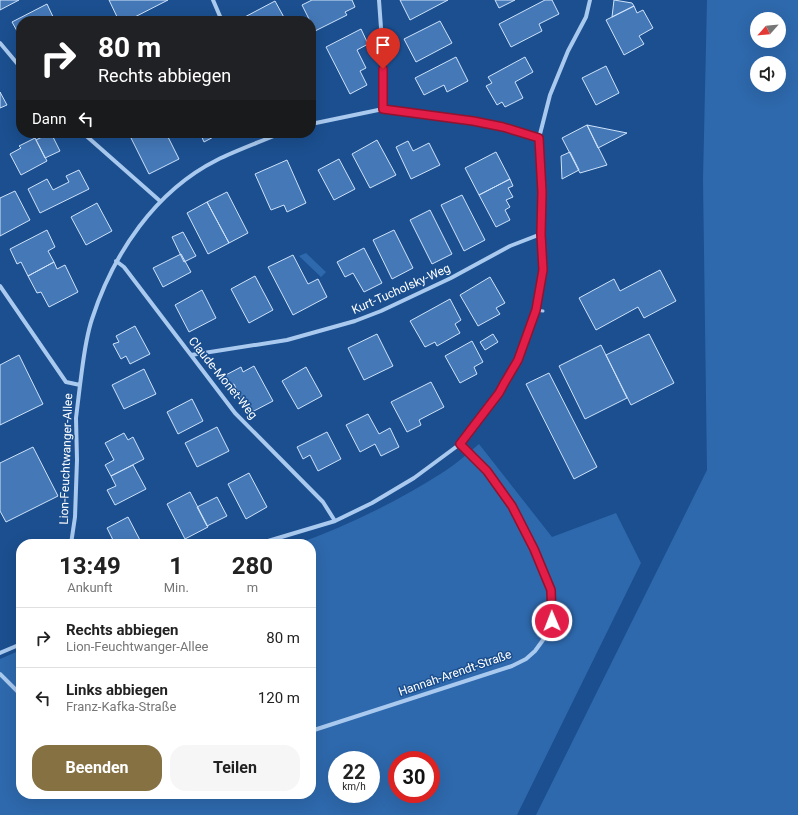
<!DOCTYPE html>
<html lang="de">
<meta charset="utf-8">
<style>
:root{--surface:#fff;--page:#f6f6f6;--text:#222;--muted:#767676;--line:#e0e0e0;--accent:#857141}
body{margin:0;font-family:Roboto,sans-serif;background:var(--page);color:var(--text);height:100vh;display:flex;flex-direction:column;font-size:15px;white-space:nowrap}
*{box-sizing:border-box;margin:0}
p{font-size:13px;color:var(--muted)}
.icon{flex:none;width:22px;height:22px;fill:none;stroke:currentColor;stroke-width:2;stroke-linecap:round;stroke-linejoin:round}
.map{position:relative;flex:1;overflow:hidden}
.drawer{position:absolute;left:16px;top:539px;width:300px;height:260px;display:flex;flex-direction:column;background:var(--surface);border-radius:16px;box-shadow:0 4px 16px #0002}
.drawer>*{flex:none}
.hud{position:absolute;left:16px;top:16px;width:300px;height:122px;border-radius:16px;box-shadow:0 4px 16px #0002;background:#202124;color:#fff;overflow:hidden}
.needle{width:26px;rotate:243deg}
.buttons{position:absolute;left:750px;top:12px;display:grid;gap:8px}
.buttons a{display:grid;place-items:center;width:36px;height:36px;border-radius:50%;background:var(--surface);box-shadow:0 4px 16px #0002;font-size:20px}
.speed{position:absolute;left:328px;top:751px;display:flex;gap:8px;font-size:20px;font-weight:700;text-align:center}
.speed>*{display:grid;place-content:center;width:52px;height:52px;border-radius:50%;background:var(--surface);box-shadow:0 4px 16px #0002;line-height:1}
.speed small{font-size:10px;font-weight:400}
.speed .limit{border:6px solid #d22;background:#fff;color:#111}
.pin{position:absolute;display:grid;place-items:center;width:34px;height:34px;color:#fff;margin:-41px -17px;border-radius:50% 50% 50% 0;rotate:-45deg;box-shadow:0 0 4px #0007}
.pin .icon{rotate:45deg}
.me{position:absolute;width:44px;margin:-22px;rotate:359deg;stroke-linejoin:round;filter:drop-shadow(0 0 3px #0008)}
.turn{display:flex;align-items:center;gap:14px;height:84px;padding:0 16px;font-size:18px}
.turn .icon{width:52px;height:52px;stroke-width:2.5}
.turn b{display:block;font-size:28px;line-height:34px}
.then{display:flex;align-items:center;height:38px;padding:0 16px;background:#0003;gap:8px;font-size:15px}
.eta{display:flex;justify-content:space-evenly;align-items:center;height:68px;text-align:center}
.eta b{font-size:24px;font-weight:700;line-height:28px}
.button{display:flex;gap:8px;margin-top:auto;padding:8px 16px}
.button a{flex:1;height:46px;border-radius:16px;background:var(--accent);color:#fff;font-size:16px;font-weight:700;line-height:46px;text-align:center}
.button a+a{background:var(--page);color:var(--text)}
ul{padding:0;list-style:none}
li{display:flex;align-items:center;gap:12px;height:60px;padding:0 16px;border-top:1px solid var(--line)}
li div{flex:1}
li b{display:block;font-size:15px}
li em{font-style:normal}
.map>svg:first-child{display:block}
</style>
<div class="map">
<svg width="798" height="815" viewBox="0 0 798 815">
<rect width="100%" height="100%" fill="#1b4f8f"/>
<path fill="#2e69ad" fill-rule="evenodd" d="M 707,0 L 798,0 L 798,815 L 536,815 L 707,470 L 703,179 ZM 757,19 L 779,19 L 779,41 L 757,41 ZM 757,63 L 779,63 L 779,85 L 757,85 Z
M 306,253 L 326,272 L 321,277 L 299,256 Z
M 479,444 L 552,537 L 616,513 L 641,563 L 517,815 L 0,815 L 0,659 L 21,650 L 21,794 L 311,794 L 311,544 L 296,544 C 348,526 398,501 445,471 C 457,463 468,453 479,444 ZM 337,760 L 371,760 L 371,794 L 337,794 ZM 397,760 L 431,760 L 431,794 L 397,794 Z"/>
<path fill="#4478b7" stroke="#cfe3fa" d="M 0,0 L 19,0 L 0,10 Z
M 109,0 L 168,0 L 127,21 L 119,21 Z
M 312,0 L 352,0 L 355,7 L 345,12 L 347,15 L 315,31 L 302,5 Z
M 400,0 L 448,0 L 410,20 Z
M 495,0 L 515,0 L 499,8 Z
M 545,0 L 552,0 L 559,14 L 539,24 L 542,31 L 511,47 L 499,24 Z
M 614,0 L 632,3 L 634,6 L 612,17 Z
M 275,1 L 286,21 L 242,21 L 241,19 Z
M 47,4 L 55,21 L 21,21 L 21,38 L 12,22 Z
M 634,6 L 637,13 L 643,10 L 653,28 L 639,36 L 644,44 L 624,55 L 606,20 Z
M 440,21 L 452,43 L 416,62 L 404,39 Z
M 361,29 L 368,44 L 357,50 L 366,68 L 360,71 L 367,85 L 350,94 L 326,47 Z
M 456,57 L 468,81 L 447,92 L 444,85 L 424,95 L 415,78 Z
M 525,57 L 533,72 L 515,82 L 523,98 L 505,107 L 502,102 L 497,105 L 486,86 L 492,83 L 488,77 Z
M 606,66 L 619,93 L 596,105 L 582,78 Z
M 0,92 L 7,105 L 0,108 Z
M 587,125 L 627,133 L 598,148 Z
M 587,125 L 607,165 L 580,173 L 562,138 Z
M 50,133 L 51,133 L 60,151 L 45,158 L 36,140 Z
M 141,133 L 166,133 L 179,159 L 149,174 L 131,138 Z
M 200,133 L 221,133 L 204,142 Z
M 35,138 L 47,161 L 21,175 L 10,154 L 21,148 L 19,146 Z
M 377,140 L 396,175 L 370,188 L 352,154 Z
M 408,141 L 413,151 L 429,143 L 440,165 L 411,179 L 396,147 Z
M 496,152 L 510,179 L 479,195 L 465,168 Z
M 570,152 L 579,170 L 562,179 L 561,156 Z
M 339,159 L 355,189 L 334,200 L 318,170 Z
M 287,160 L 306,203 L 287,212 L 284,205 L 271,210 L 255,174 Z
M 79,170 L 89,189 L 40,213 L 28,189 L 47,179 L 53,190 L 69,182 L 66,176 Z
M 510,179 L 513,186 L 508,188 L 513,197 L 506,200 L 510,207 L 505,210 L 510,220 L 496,227 L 479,195 Z
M 15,191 L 30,220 L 0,236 L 0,198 Z
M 227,192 L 248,233 L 229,243 L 207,202 Z
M 462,195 L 485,240 L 464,251 L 441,205 Z
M 207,202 L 229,243 L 208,254 L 187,213 Z
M 97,203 L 112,231 L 86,245 L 71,217 Z
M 430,210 L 452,254 L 432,264 L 410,220 Z
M 47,230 L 55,247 L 48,251 L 54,262 L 28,276 L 21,262 L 17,264 L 10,249 Z
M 394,230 L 413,268 L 392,279 L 373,240 Z
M 183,232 L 196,256 L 184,262 L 172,237 Z
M 364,248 L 382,283 L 364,292 L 353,273 L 345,277 L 337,262 Z
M 181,254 L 191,272 L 163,287 L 153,268 Z
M 293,255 L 308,284 L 318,279 L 327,297 L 293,315 L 268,267 Z
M 54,262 L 57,269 L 65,265 L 78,292 L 49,307 L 41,292 L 37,293 L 28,276 Z
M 660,270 L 676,301 L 644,318 L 638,307 L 596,330 L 579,298 L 614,279 L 620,291 Z
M 255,276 L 273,310 L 249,323 L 231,289 Z
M 490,277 L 505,303 L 496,308 L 500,314 L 478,326 L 460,295 Z
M 202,290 L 216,318 L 189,332 L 175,305 Z
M 450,299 L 461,320 L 455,324 L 460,333 L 437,346 L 435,342 L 425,347 L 410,321 Z
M 135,326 L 150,354 L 130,364 L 126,356 L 121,359 L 113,344 L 119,342 L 116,336 Z
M 377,334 L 393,366 L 364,380 L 348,348 Z
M 493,334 L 498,342 L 485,350 L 480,342 Z
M 649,334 L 674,383 L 631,405 L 606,355 Z
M 472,341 L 483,362 L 474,367 L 477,374 L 460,383 L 445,356 Z
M 601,345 L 627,398 L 585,419 L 559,366 Z
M 19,355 L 43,404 L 0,425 L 0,365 Z
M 254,366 L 273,401 L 252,412 L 248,404 L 244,406 L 234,384 L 229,386 L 224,376 L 241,367 L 243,372 Z
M 306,367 L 322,396 L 298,409 L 282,381 Z
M 144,369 L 156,394 L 124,409 L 112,385 Z
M 549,373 L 597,467 L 574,479 L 526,384 Z
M 431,382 L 444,407 L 419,420 L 421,425 L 407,432 L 391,402 Z
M 192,399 L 203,421 L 178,434 L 167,412 Z
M 368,414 L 379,434 L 390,428 L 399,447 L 381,456 L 375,444 L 360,452 L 346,425 Z
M 217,427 L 229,451 L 197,467 L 185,443 Z
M 327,432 L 341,459 L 318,471 L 310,455 L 303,459 L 297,447 Z
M 124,433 L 128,440 L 133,437 L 144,459 L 111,476 L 105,465 L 114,460 L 105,443 Z
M 33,447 L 58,496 L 6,522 L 0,511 L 0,463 Z
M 133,465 L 146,489 L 115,505 L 107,490 L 116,486 L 111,476 Z
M 249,473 L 267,507 L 246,519 L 228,484 Z
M 190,492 L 208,527 L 185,539 L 167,504 Z
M 217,497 L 227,516 L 207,526 L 197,507 Z
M 128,517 L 142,544 L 115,544 L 107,528 Z"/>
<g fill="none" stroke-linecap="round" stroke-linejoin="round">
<path stroke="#a9c9ee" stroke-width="3" d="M 536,310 L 543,311"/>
<path stroke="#a9c9ee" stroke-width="4" d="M 213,0 L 222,21
M 379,0 L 383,56 L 383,109
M 0,43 L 21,68
M 311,124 L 383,109 L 473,121 L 503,127 L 539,138
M 83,133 L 160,201
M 116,261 L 124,267 L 235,413 L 323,502 L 335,521
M 0,286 L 66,382 L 80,385 L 76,418 L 77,460 L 75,517 L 71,544
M 191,355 L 287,340 L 355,321 L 381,311 L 451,278 L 510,246 L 541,234
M 80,385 C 83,363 85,340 92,319 C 113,254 155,191 217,160 C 237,150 260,142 281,133
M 258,544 L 335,521 L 372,503 L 414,478 L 460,444 L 499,393 L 518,360 L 536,310 L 543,271 L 541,234 L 542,192 L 539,138 L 550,95 L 568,51 L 586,17 L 590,0
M 0,653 L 21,644
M 0,674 L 21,695
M 311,731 L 512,666 L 526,659 L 535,651 L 543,640 L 552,621 L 551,590 L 534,549 L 512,506 L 487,471 L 460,444"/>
</g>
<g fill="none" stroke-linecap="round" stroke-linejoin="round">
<defs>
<path id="route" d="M 383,69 L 383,109 L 473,121 L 503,127 L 539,138 L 542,192 L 541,234 L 543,270 L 536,310 L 518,360 L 505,382 L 499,393 L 460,444 L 487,471 L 512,506 L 534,549 L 551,590 L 552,621"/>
</defs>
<use href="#route" stroke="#92132f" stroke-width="10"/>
<use href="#route" stroke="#e11d48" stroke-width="7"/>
</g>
<g text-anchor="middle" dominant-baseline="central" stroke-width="3" stroke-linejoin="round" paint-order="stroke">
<g font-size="12" fill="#fff" stroke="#1b4f8f">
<text transform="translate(401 289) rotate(-24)">Kurt-Tucholsky-Weg</text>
<text transform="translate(223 378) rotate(51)">Claude-Monet-Weg</text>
<text transform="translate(66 459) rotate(-88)">Lion-Feuchtwanger-Allee</text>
<text transform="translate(455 673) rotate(-19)">Hannah-Arendt-Straße</text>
</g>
</g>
</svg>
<div class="buttons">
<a><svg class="needle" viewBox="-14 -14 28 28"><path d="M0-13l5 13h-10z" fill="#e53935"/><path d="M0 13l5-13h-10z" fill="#767676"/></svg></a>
<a><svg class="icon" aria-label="sound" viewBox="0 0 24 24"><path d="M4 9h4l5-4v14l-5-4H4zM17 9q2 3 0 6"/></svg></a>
</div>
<div class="speed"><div>22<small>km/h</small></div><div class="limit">30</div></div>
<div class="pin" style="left:383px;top:69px;background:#d93025"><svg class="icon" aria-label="arrive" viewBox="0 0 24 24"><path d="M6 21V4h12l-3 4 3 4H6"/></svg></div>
<svg class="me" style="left:552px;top:621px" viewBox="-20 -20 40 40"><circle r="17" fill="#e11d48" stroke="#fff" stroke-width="3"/><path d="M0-11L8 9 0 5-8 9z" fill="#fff"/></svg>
<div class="hud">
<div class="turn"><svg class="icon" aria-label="right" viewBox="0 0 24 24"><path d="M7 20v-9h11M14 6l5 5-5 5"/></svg><div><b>80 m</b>Rechts abbiegen</div></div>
<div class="then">Dann<svg class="icon" aria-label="left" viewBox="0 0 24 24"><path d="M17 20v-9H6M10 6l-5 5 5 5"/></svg></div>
</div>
<section class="drawer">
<div class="eta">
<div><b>13:49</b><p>Ankunft</p></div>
<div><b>1</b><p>Min.</p></div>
<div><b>280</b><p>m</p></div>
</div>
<ul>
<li><svg class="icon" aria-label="right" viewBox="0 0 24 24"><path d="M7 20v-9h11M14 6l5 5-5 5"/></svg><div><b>Rechts abbiegen</b><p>Lion-Feuchtwanger-Allee</p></div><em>80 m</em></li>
<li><svg class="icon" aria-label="left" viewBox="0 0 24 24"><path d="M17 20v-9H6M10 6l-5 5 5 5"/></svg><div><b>Links abbiegen</b><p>Franz-Kafka-Straße</p></div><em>120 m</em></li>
</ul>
<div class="button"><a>Beenden</a><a>Teilen</a></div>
</section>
</div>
